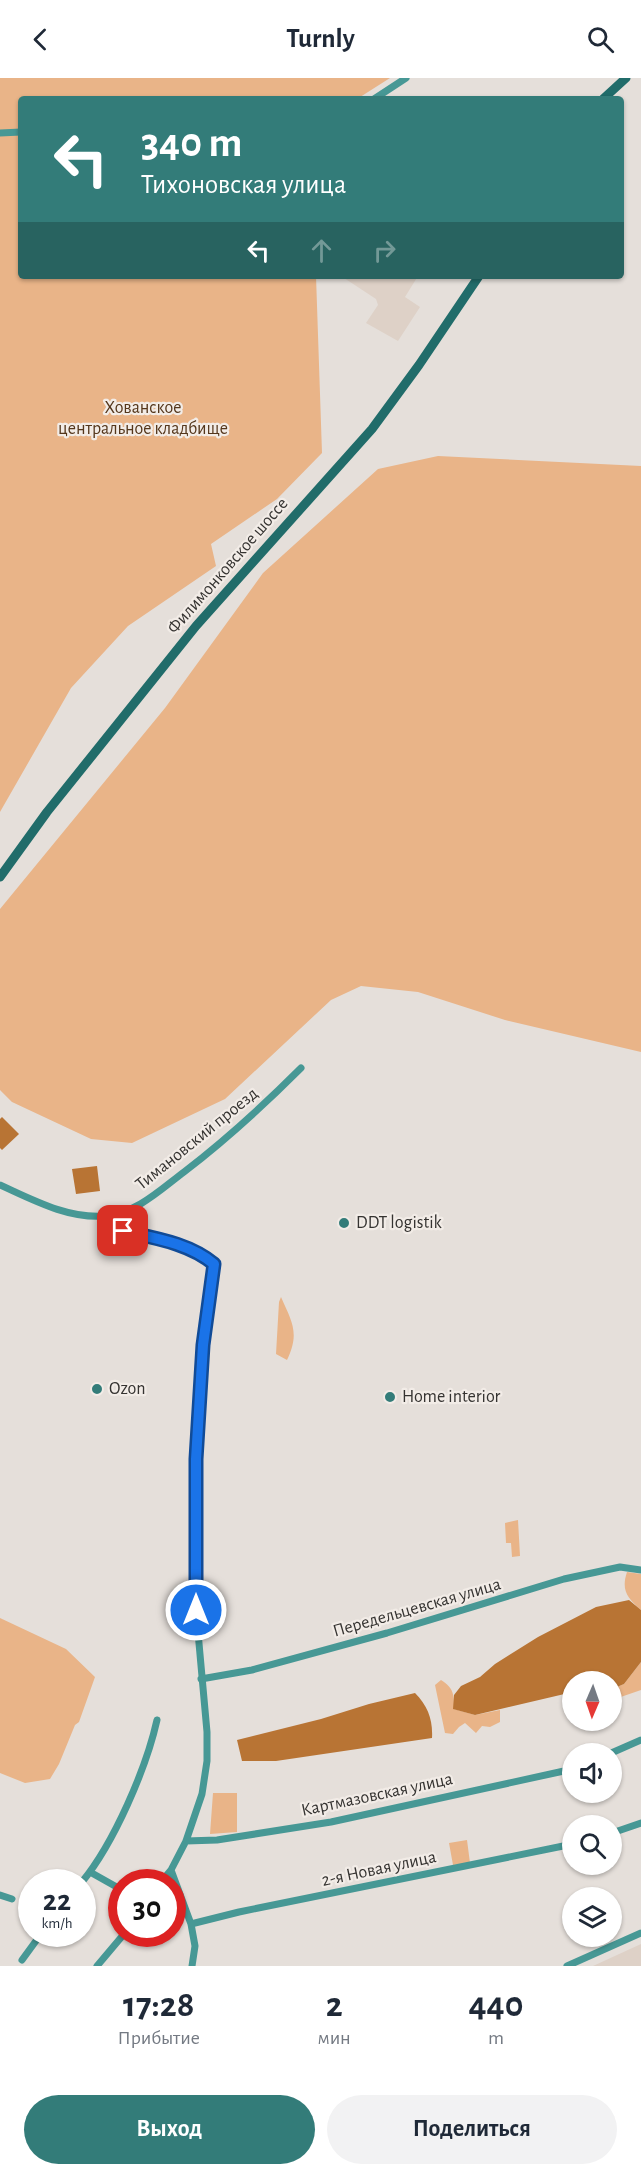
<!DOCTYPE html>
<html lang="ru">
<meta charset="utf-8">
<style>
:root{--surface:#fff;--page:#f2f2f3;--text:#1f2937;--muted:#747a83;--accent:#337c79}
body{margin:0;font-family:"Alegreya Sans",sans-serif;background:var(--page);color:var(--text);height:100vh;display:flex;flex-direction:column;font-size:22px;white-space:nowrap}
*{box-sizing:border-box;margin:0}
p{font-size:20px;color:var(--muted)}
.icon{flex:none;width:33px;height:33px;fill:none;stroke:currentColor;stroke-width:2;stroke-linecap:round;stroke-linejoin:round}
.map{position:relative;height:1888px;overflow:hidden}
.drawer{display:flex;flex-direction:column;background:var(--surface);flex:1}
.drawer>*{flex:none}
.top-card{position:absolute;left:18px;top:18px;width:606px;height:183px;border-radius:6px;box-shadow:0 2px 4px #0004;background:#337c79;color:#fff;overflow:hidden}
.needle{width:39px;rotate:182deg}
.fabs{position:absolute;left:562px;top:1593px;display:grid;gap:12px}
.fabs a{display:grid;place-items:center;width:60px;height:60px;border-radius:50%;background:var(--surface);box-shadow:0 2px 4px #0004;font-size:30px}
.speed{position:absolute;left:18px;top:1791px;display:flex;gap:12px;font-size:30px;font-weight:700;text-align:center}
.speed>*{display:grid;place-content:center;width:78px;height:78px;border-radius:50%;background:var(--surface);box-shadow:0 2px 4px #0004;line-height:1}
.speed small{font-size:15px;font-weight:400}
.speed .limit{border:9px solid #d22;background:#fff;color:#111}
.pin{position:absolute;display:grid;place-items:center;width:51px;height:51px;color:#fff;margin:-26px;border-radius:12px;box-shadow:0 3px 9px #0006}
.me{position:absolute;width:66px;margin:-33px;rotate:0deg;stroke-linejoin:round;filter:drop-shadow(0 0 4px #0008)}
.turn{display:flex;align-items:center;gap:21px;height:126px;padding:0 24px;font-size:27px}
.turn .icon{width:78px;height:78px;stroke-width:2.5}
.turn b{display:block;font-size:42px;line-height:51px}
.lanes{display:flex;align-items:center;height:57px;padding:0 24px;background:#0003;justify-content:center;gap:30px;direction:ltr}
.lanes .off{opacity:.35}
.eta{display:flex;justify-content:space-evenly;align-items:center;height:102px;text-align:center}
.eta b{font-size:36px;font-weight:600;line-height:42px}
.button{display:flex;gap:12px;margin-top:auto;padding:12px 24px}
.button a{flex:1;height:69px;border-radius:36px;background:var(--accent);color:#fff;font-size:24px;font-weight:600;line-height:69px;text-align:center}
.button a+a{background:var(--page);color:var(--text)}
header{display:flex;justify-content:space-between;align-items:center;height:78px;padding:0 24px;background:var(--surface);font-size:27px;font-weight:600}
.map>svg:first-child{display:block}
</style>
<header><svg class="icon" aria-label="back" viewBox="0 0 24 24"><path d="M15 5l-7 7 7 7"/></svg>Turnly<svg class="icon" aria-label="search" viewBox="0 0 24 24"><circle cx="10" cy="10" r="6"/><path d="M15 15l6 6"/></svg></header>
<div class="map">
<svg width="641" height="1888" viewBox="0 0 641 1888">
<rect width="100%" height="100%" fill="#e5dfda"/>
<path fill="#ded1c7" d="M 341,198 L 418,198 L 405,219 L 420,229 L 398,263 L 366,245 L 378,227 L 376,221 Z
M 641,1866 L 641,1888 L 593,1888 Z"/>
<path fill="#e9b488" d="M 0,0 L 390,0 L 357,21 L 21,21 L 21,198 L 316,198 L 322,375 L 277,421 L 211,466 L 216,488 L 128,548 L 71,610 L 0,734 Z
M 438,378 L 641,388 L 641,974 L 505,942 L 418,914 L 361,908 L 331,922 L 225,1021 L 132,1065 L 91,1061 L 12,1024 L 0,1012 L 0,831 L 165,630 L 263,495 L 378,391 Z
M 281,1219 C 292,1244 300,1255 287,1282 L 276,1276 L 279,1224 Z
M 518,1442 L 520,1478 L 512,1479 L 511,1465 L 506,1465 L 505,1445 Z
M 627,1494 L 641,1496 L 641,1532 C 627,1520 621,1512 627,1494 Z
M 0,1540 L 66,1571 L 95,1599 L 79,1644 L 75,1647 L 59,1686 L 50,1701 L 25,1705 L 0,1695 Z
M 641,1584 L 641,1612 L 612,1622 L 612,1611 L 624,1606 Z
M 441,1602 C 454,1610 454,1617 454,1631 L 475,1637 L 500,1632 L 500,1644 L 490,1649 L 482,1648 L 476,1655 L 465,1645 L 459,1649 L 453,1656 L 445,1655 L 435,1607 Z
M 213,1715 L 237,1715 L 237,1754 L 210,1756 Z
M 467,1762 L 470,1785 L 453,1787 L 449,1765 Z"/>
<path fill="#b87434" d="M 2,1039 L 19,1056 L 2,1072 L 0,1070 L 0,1041 Z
M 97,1088 L 100,1113 L 76,1116 L 72,1091 Z
M 629,1522 L 641,1532 L 641,1584 L 624,1606 L 612,1611 L 612,1604 L 573,1604 L 573,1614 L 475,1637 L 453,1631 L 454,1617 L 461,1608 L 480,1599 L 495,1586 L 538,1559 L 596,1529 Z
M 415,1615 C 428,1628 433,1642 432,1660 L 276,1683 L 242,1683 L 237,1662 L 321,1641 L 369,1626 Z"/>
<g fill="none" stroke-linecap="round" stroke-linejoin="round">
<path stroke="#479895" stroke-width="7" d="M 374,21 L 406,0
M 0,55 L 21,54
M 0,1107 C 33,1122 68,1141 105,1138 C 137,1135 160,1112 184,1094 C 227,1061 263,1028 301,990
M 123,1153 C 154,1160 189,1165 214,1186 L 203,1267 L 196,1381 L 196,1532 L 207,1654 L 207,1683 L 202,1716 L 186,1763 L 171,1792 L 161,1804
M 201,1601 L 252,1592 L 387,1555 L 564,1501 L 620,1489 L 641,1492
M 609,1676 L 641,1662
M 612,1755 L 641,1745
M 186,1763 L 217,1762 L 331,1744 L 573,1691
M 171,1792 L 191,1846 L 195,1868 L 192,1888
M 90,1794 L 122,1812
M 82,1804 C 114,1765 146,1691 157,1642
M 0,1817 L 12,1821
M 191,1846 L 239,1834 L 573,1766
M 22,1882 L 41,1856
M 97,1888 L 124,1856
M 567,1888 L 641,1855"/>
<path stroke="#216c6a" stroke-width="9" d="M 603,21 L 626,0
M 0,799 L 47,734 L 196,548 L 372,351 L 419,287 L 479,198"/>
</g>
<g fill="none" stroke-linecap="round" stroke-linejoin="round">
<defs>
<path id="route" d="M 123,1153 C 154,1160 189,1165 214,1186 L 203,1267 L 196,1381 L 196,1532"/>
</defs>
<use href="#route" stroke="#114b97" stroke-width="15"/>
<use href="#route" stroke="#1a73e8" stroke-width="10"/>
</g>
<g fill="#337c79" stroke="#f2ece7" stroke-width="2">
<circle cx="344" cy="1145" r="6"/>
<circle cx="97" cy="1311" r="6"/>
<circle cx="390" cy="1319" r="6"/>
</g>
<g text-anchor="middle" dominant-baseline="central" stroke-width="4.5" stroke-linejoin="round" paint-order="stroke">
<g font-size="18" fill="#54361b" stroke="#f2ece7">
<text x="143" y="330">Хованское<tspan x="143" dy="21">центральное кладбище</tspan></text>
</g>
<g font-size="18" fill="#353331" stroke="#f2ece7">
<text transform="translate(228 488) rotate(-49)">Филимонковское шоссе</text>
<text transform="translate(197 1061) rotate(-39)">Тимановский проезд</text>
<text transform="translate(417 1530) rotate(-16)">Передельцевская улица</text>
<text transform="translate(377 1717) rotate(-12)">Картмазовская улица</text>
<text transform="translate(379 1791) rotate(-12)">2-я Новая улица</text>
</g>
<g font-size="18" fill="#353331" stroke="#f2ece7" text-anchor="start">
<text x="356" y="1145">DDT logistik</text>
<text x="109" y="1311">Ozon</text>
<text x="402" y="1319">Home interior</text>
</g>
</g>
</svg>
<div class="fabs">
<a><svg class="needle" viewBox="-14 -14 28 28"><path d="M0-13l5 13h-10z" fill="#e53935"/><path d="M0 13l5-13h-10z" fill="#747a83"/></svg></a>
<a><svg class="icon" aria-label="sound" viewBox="0 0 24 24"><path d="M4 9h4l5-4v14l-5-4H4zM17 9q2 3 0 6"/></svg></a>
<a><svg class="icon" aria-label="search" viewBox="0 0 24 24"><circle cx="10" cy="10" r="6"/><path d="M15 15l6 6"/></svg></a>
<a><svg class="icon" aria-label="layers" viewBox="0 0 24 24"><path d="M12 4l9 5-9 5-9-5zM3 14l9 5 9-5"/></svg></a>
</div>
<div class="speed"><div>22<small>km/h</small></div><div class="limit">30</div></div>
<div class="pin" style="left:123px;top:1153px;background:#d93025"><svg class="icon" aria-label="arrive" viewBox="0 0 24 24"><path d="M6 21V4h12l-3 4 3 4H6"/></svg></div>
<svg class="me" style="left:196px;top:1532px" viewBox="-20 -20 40 40"><circle r="17" fill="#1a73e8" stroke="#fff" stroke-width="3"/><path d="M0-11L8 9 0 5-8 9z" fill="#fff"/></svg>
<div class="top-card">
<div class="turn"><svg class="icon" aria-label="left" viewBox="0 0 24 24"><path d="M17 20v-9H6M10 6l-5 5 5 5"/></svg><div><b>340 m</b>Тихоновская улица</div></div>
<div class="lanes"><svg class="icon" aria-label="left" viewBox="0 0 24 24"><path d="M17 20v-9H6M10 6l-5 5 5 5"/></svg><svg class="icon off" aria-label="ahead" viewBox="0 0 24 24"><path d="M12 20V5M6 11l6-6 6 6"/></svg><svg class="icon off" aria-label="right" viewBox="0 0 24 24"><path d="M7 20v-9h11M14 6l5 5-5 5"/></svg></div>
</div>
</div>
<section class="drawer">
<div class="eta">
<div><b>17:28</b><p>Прибытие</p></div>
<div><b>2</b><p>мин</p></div>
<div><b>440</b><p>m</p></div>
</div>
<div class="button"><a>Выход</a><a>Поделиться</a></div>
</section>
